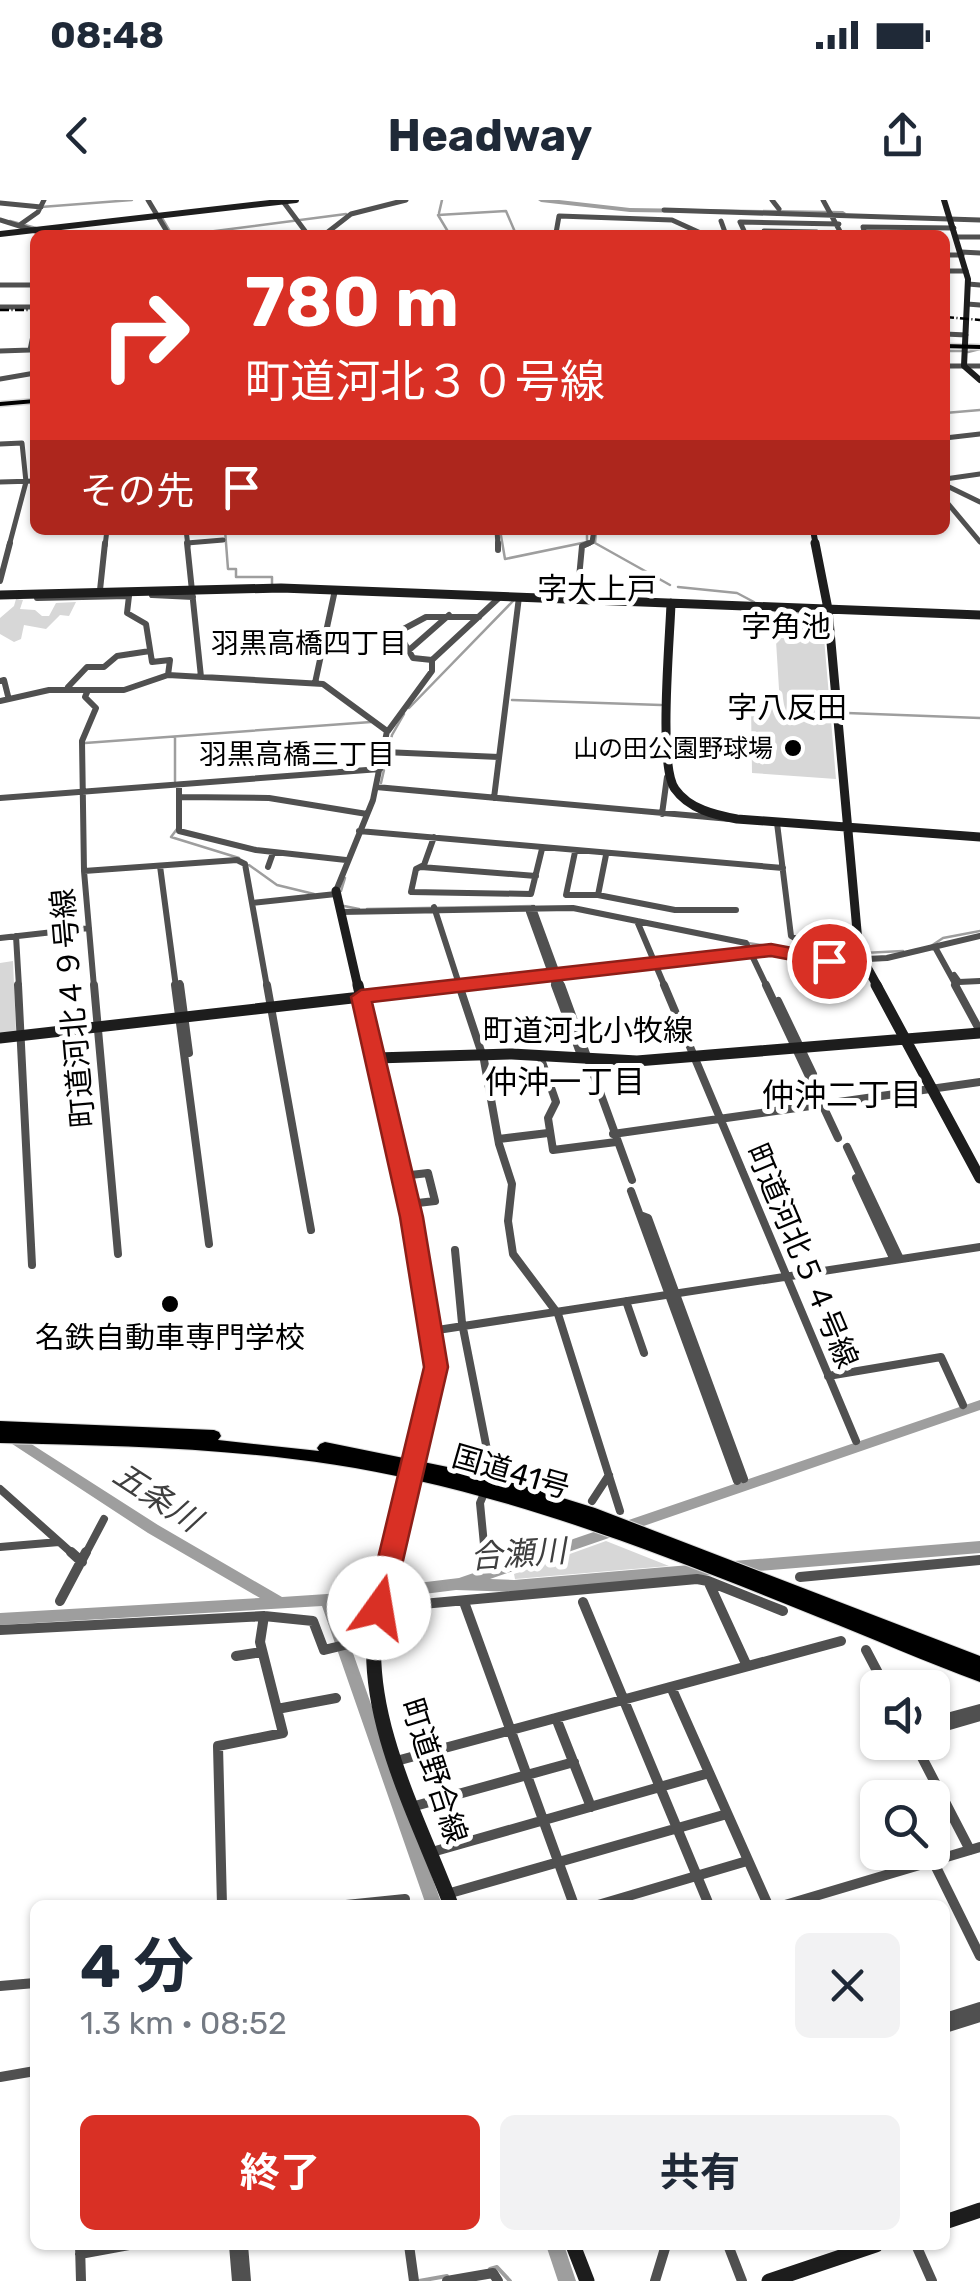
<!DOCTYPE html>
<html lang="ja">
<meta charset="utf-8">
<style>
:root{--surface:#fff;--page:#f2f2f3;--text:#1f2937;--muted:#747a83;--accent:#d93025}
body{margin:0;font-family:Rubik,"Noto Sans JP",sans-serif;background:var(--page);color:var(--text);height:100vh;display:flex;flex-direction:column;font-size:38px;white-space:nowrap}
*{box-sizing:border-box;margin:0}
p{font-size:32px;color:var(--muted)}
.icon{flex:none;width:55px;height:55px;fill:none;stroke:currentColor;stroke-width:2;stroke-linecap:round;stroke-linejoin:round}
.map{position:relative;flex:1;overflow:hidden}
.sheet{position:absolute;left:30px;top:1700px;width:920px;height:350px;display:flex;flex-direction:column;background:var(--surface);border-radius:15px;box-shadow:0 2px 8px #0004}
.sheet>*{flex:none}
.top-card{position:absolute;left:30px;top:30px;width:920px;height:305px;border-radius:15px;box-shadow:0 2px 8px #0004;background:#d93025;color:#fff;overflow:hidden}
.tools{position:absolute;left:860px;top:1470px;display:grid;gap:20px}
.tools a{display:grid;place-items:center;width:90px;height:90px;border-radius:15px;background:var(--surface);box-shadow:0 2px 8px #0004;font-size:50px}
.pin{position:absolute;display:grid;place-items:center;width:85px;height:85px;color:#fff;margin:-42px;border:5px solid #fff;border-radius:50%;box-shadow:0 2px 10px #0007}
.me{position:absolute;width:110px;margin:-55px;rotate:13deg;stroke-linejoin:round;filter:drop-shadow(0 0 8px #0008)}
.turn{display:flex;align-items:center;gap:35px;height:210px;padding:0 50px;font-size:45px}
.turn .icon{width:130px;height:130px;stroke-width:2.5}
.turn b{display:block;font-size:70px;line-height:85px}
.then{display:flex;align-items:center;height:95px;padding:0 50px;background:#0003;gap:20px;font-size:38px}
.round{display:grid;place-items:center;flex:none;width:105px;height:105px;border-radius:15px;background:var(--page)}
.overview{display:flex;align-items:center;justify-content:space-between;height:170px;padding:0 50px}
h1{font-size:60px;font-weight:700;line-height:75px}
.cta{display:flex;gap:20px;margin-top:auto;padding:20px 50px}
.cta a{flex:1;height:115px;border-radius:15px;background:var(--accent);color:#fff;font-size:40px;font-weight:700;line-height:115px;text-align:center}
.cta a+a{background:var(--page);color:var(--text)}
.status{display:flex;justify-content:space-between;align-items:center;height:70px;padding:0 50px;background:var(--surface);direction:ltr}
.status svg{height:28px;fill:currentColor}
header{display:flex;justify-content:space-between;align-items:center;height:130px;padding:0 50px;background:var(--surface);font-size:45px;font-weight:700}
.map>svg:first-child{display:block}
</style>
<div class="status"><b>08:48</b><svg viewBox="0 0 49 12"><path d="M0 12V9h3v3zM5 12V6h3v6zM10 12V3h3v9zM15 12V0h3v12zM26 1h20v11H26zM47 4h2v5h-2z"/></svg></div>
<header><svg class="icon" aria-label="back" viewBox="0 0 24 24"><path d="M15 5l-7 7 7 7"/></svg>Headway<svg class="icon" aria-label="share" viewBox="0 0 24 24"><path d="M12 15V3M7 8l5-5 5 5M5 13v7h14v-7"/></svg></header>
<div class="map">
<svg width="980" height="2081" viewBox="0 0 980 2081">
<rect width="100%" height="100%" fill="#fff"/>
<path fill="#d7d7d7" d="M 16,399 L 23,400 L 20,409 L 35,410 L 42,416 L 49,416 L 56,403 L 76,402 L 69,416 L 60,415 L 46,429 L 24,425 L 21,439 L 14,442 L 0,434 L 0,418 L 14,406 Z
M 774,409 L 822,414 L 836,579 L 752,573 L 751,505 L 780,505 Z
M 13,761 L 16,832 L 0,836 L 0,763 Z
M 606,1341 L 669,1366 L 515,1379 L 514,1374 Z"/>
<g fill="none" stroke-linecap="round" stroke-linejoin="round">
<path stroke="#9e9e9e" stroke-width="2.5" d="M 41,7 L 132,0
M 439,13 L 442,0
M 162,18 L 172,35
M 10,21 L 36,28
M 49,30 L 67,35
M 184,35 L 346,14
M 450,35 L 438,15 L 506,11 L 515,32
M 32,128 L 35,114
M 945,151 L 961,151
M 968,152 L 980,149
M 945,213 L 980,210
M 225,330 L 228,369 L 236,369 L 236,377 L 272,377 L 272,384
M 500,330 L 505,359 L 587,342 L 587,330
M 596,331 L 595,343 L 670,385
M 678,387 L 737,393 L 754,402
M 512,500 L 661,505
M 409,508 L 514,400
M 847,513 L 980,518
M 175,538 L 175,581
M 85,543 L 371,522
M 381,583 L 392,535 L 404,514
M 177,629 L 171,637 L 239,658
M 249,665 L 277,685 L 314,694
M 341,691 L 345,678
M 344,706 L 359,709
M 367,709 L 534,706
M 748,743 L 823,755 L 903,751
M 931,746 L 943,738 L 980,731"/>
<path stroke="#9e9e9e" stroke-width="4" d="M 490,2069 L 497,2067 L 510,2081
M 419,2081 L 447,2076"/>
<path fill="#9e9e9e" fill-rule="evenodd" d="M 538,0 L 559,0 L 630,8 L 843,11 L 846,13 L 843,15 L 630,12 L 541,2 Z
M 980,1200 L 980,1210 L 490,1379 L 514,1380 L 713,1363 L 718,1365 L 720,1369 L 718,1373 L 713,1375 L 514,1392 L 456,1390 L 336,1405 L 442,1705 L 426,1705 L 322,1406 L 0,1425 L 0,1413 L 260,1398 L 148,1333 L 0,1236 L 0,1224 L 158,1325 L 282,1397 L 327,1394 L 459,1378 Z
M 980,1341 L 980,1353 L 733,1373 L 728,1371 L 726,1367 L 728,1363 L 733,1361 Z
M 546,2045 L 564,2045 L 576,2081 L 558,2081 Z"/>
<defs>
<path id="primary" d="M 945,144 L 980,145 L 980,149 L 945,148 Z
M 35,199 L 35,203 L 0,206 L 0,202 Z"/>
<path id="highway" d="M 0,1221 L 214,1230 L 219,1232 L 221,1236 L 218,1240 L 319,1251 L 317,1248 L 320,1244 L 325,1242 L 492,1276 L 595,1308 L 980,1456 L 980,1482 C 925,1462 872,1438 818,1417 C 687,1364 554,1311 415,1280 C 280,1249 139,1246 0,1243 Z"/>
</defs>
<use href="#primary" stroke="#dbdbdb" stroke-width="3"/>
<use href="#highway" stroke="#dbdbdb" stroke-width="2"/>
<path stroke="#505050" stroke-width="5" d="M 148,0 L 169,35
M 282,0 L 308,35
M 772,0 L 779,9
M 823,0 L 842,35
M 0,3 L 41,7
M 664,10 L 980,20
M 0,20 L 48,35
M 721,21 L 726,35
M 21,24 L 38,12 L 44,0
M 764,31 L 817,32
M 556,33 L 559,16 L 672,20 L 705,35
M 324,35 L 351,14 L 406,0
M 513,35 L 595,35
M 746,35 L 740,22 L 839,24
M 865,35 L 863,27 L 954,28
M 957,37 L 980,37
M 961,52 L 980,53
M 945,55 L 962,55
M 945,71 L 966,71
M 968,84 L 980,85
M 0,85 L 35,85
M 967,104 L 980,105
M 0,107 L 35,107
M 945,134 L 966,135
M 0,151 L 30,150 L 35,126
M 945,166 L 980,166
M 0,179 L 35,173
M 945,238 L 980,234
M 0,244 L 22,243 L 26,282 L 9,346
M 945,279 L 980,274
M 0,282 L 35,281
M 945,285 L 980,302
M 945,300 L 980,342
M 186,330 L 188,346
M 497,330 L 498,346
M 187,343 L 223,340
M 105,346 L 107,330
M 583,346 L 592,342 L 594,330"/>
<path stroke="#505050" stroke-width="6" d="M 187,343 L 201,477
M 498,343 L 498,350
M 0,381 L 10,343
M 100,390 L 105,343
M 152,395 L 193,397
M 129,396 L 127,413 L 146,424 L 152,462 L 170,460 L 168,475
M 37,398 L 128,396
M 577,399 L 582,346 L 589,343
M 408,451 L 449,415
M 432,460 L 413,458 L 398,432 L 426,417 L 479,417
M 0,481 L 4,480 L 8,496
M 315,483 L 335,390
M 68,487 L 87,467 L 104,467 L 117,456 L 150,451
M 0,501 L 49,490 L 124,490 L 168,475 L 323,484 L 387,531 L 373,600 L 336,691
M 388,531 L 432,471 L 432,460 L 501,396
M 384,552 L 499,557
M 179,585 L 179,631 L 256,650 L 346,660
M 376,587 L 730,619
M 180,597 L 269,598 L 367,614
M 0,598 L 380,569
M 494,598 L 519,397
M 662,614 L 667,577
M 777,623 L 791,736 L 818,751 L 859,751
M 359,631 L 783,668
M 434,637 L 424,665 L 416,669 L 411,692 L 531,694 L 542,649
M 575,652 L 566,695 L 598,695 L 675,710 L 736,710
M 160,666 L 176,787
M 268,667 L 273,653
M 421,667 L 536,676
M 84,671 L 82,541 L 96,508 L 85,497 L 88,490
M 598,695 L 606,655
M 252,703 L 336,694
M 434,707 L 460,787
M 533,708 L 562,787
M 340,712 L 573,708 L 637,721 L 665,787
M 529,712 L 556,787
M 637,721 L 746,743 L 767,787
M 16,736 L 19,787
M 0,738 L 89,728
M 936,749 L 957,787
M 954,775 L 959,782 L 980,781
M 180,783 L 181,787
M 94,787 L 84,671 L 237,660 L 245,664 L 267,787
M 444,787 L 771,750 L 829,761 L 887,758 L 980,736"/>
<path stroke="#505050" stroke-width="8" d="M 18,785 L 32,1065
M 94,785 L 118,1054
M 175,785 L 209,1044
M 180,785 L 189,853
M 267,785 L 311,1030
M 459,785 L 484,860 L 499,944 L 512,984 L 508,1021 L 513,1054 L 558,1114 L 620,1311
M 555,785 L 582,858
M 561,785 L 632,980
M 664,785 L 856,1241
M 766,785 L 838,938
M 955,785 L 980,831
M 361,797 L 466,785
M 778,801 L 813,874
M 540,856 L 556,902 L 548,918 L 553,950 L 616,942
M 488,882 L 546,875
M 613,934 L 980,882
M 499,939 L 548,933
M 847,947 L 900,1059
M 402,976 L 428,973 L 435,1001 L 409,1004
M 856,978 L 894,1060
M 631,991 L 737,1281
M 640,1015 L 648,1018 L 744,1279
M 455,1050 L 462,1123 L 491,1270
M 626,1101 L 644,1153
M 431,1131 L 980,1047
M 828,1176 L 941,1157 L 963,1205
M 0,1289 L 74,1355
M 592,1301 L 609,1275
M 0,1347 L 59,1342
M 85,1355 L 104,1319
M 485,1355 L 480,1303 L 485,1291"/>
<path stroke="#505050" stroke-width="10" d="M 71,1352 L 82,1362
M 484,1352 L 485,1360
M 800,1377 L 980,1360
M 708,1381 L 783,1411
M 60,1401 L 86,1352
M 464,1402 L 574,1705
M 583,1402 L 709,1705
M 379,1408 L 697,1379 L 708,1381 L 747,1466
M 0,1430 L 264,1416 L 313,1421 L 324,1450 L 373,1438
M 866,1450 L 886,1488
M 236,1456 L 262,1452
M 671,1487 L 768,1705
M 277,1509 L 336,1498
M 556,1518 L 591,1607
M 932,1522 L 980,1509
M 932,1530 L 980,1516
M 914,1542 L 970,1650
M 400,1560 L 841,1441
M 415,1606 L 574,1562
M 432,1652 L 709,1573
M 933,1661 L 980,1756
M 447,1694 L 727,1614
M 222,1705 L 218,1546 L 283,1533 L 260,1442 L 264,1416
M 346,1705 L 405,1699
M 598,1705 L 747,1661
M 785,1705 L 980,1647
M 0,1786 L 35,1783
M 945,1818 L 980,1807
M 945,1828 L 980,1817
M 0,1877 L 35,1871
M 80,2045 L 81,2081
M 234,2045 L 237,2081
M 243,2045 L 246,2081
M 409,2045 L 414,2081
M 728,2045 L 742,2081
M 916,2045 L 932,2081
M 80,2054 L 129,2045
M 447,2081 L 493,2073 L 498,2081
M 655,2081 L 666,2045"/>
<path stroke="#1d1d1d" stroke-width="6" d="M 944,0 L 968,79 L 964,166 L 980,180
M 0,34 L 296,0
M 813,330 L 816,346"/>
<path stroke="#1d1d1d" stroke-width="9" d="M 815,343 L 828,409 L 859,753 L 878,787
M 0,395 L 281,388 L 980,415
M 671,403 C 670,438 658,566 675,589 C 689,609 715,615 737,619 L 980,637
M 336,691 L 358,787"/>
<path stroke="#1d1d1d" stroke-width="11" d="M 358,785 L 411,1017 L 436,1167 L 392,1355
M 876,785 L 980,978
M 0,838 L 361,797
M 376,858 L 512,854 L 637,861 L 980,833"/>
<path stroke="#1d1d1d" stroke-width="15" d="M 392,1352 C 387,1376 378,1402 375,1427 C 364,1520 419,1620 451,1705
M 945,2022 L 980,2010
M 573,2045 L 587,2081
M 769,2081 L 876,2045"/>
<use href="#primary" fill="#000" fill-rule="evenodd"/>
<use href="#highway" fill="#000" fill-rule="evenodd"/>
<path stroke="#000" stroke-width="2.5" stroke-dasharray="9 2.5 1 2.5" stroke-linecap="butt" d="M 0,110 L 35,110
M 945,117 L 980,120"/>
</g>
<path fill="#d93025" stroke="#8d1f18" stroke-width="2.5" d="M 771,744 L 829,755 L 839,761 L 829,767 L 771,756 L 372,802 L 423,1017 L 448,1167 L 392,1408 L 379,1419 L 370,1416 L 366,1408 L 424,1167 L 400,1017 L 351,797 L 361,790 Z"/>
<g fill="#000" stroke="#fff" stroke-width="4">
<circle cx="793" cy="548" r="10"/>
<circle cx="170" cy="1104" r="10"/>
</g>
<g text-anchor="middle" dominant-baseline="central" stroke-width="10" stroke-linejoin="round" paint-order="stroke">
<g font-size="25" fill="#000" stroke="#fff" text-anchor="end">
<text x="773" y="548">山の田公園野球場</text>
</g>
<g font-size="28" fill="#000" stroke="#fff">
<text x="309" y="443">羽黒高橋四丁目</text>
<text x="297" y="554">羽黒高橋三丁目</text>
</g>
<g font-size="30" fill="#000" stroke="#fff">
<text x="597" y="389">字大上戸</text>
<text x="786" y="427">字角池</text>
<text x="787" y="508">字八反田</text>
</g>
<g font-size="30" fill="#000" stroke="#fff">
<text transform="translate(73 808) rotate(-95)">町道河北４９号線</text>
<text x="588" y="831">町道河北小牧線</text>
<text transform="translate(802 1056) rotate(67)">町道河北５４号線</text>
<text transform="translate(511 1272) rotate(16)">国道41号</text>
<text transform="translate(434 1571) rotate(72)">町道野合線</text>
</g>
<g font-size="30" fill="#000" stroke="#fff">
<text x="170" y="1138">名鉄自動車専門学校</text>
</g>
<g font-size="32" fill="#000" stroke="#fff">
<text x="565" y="882">仲沖一丁目</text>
<text x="842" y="895">仲沖二丁目</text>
</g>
<g font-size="32" font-style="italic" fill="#3f3f3f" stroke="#fff">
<text transform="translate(157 1297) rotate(33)">五条川</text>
<text transform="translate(518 1354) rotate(-4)">合瀬川</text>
</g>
</g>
</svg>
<div class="tools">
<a><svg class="icon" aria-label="sound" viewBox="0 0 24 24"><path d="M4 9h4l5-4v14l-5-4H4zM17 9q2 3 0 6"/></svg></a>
<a><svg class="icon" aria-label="search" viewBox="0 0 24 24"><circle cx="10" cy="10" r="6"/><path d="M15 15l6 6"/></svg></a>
</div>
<div class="pin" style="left:829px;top:761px;background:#d93025"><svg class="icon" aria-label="arrive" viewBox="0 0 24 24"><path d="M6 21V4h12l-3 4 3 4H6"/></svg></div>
<svg class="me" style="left:379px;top:1408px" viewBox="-20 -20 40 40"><circle r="19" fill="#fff"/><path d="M0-13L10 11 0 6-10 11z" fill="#d93025"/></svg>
<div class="top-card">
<div class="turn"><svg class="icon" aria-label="right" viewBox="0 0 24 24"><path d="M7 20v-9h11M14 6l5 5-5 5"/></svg><div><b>780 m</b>町道河北３０号線</div></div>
<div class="then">その先<svg class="icon" aria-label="arrive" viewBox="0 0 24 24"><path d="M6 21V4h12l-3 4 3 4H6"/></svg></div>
</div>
<section class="sheet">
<div class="overview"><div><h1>4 分</h1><p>1.3 km · 08:52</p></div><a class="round"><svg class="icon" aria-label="close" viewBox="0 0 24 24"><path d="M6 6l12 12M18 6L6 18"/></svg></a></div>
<div class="cta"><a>終了</a><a>共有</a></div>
</section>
</div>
